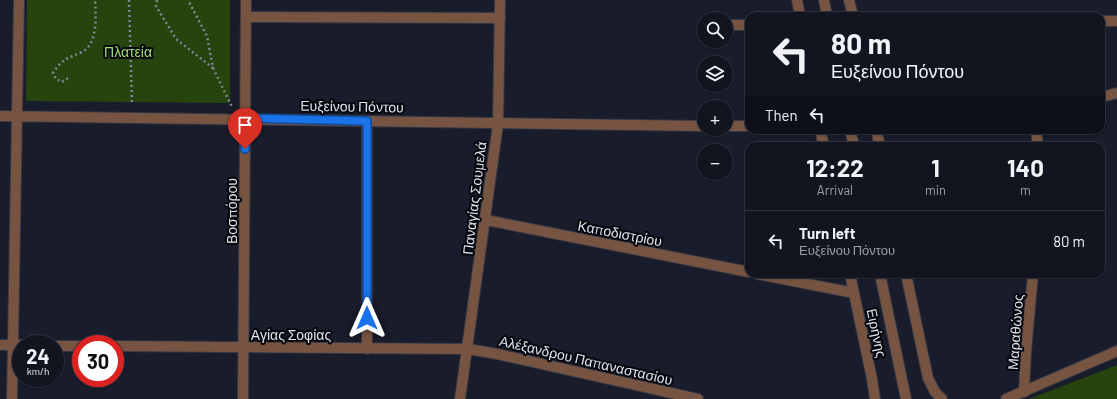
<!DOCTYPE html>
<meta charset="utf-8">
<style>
:root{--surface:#121520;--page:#1b1e29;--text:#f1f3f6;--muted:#9c9fa5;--line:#31343e}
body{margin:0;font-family:Barlow,sans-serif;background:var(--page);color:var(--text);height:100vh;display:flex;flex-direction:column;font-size:15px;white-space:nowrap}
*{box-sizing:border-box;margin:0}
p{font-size:13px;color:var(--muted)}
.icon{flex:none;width:22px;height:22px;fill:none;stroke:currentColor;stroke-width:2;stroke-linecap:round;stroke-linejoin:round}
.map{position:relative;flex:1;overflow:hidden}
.drawer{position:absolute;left:745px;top:142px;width:360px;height:136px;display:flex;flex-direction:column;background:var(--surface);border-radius:12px;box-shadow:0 1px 3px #0004,0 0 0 1px var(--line)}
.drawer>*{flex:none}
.top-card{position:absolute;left:745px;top:12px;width:360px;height:122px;border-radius:12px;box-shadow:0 1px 3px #0004,0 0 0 1px var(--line);background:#121520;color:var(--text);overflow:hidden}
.buttons{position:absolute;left:697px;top:12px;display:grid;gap:8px}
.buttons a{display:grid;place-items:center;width:36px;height:36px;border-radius:50%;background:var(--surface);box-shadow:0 1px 3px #0004,0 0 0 1px var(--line);font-size:20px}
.speed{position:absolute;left:12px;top:335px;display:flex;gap:8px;font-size:20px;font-weight:700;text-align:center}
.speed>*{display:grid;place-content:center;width:52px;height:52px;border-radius:50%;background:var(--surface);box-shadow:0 1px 3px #0004,0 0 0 1px var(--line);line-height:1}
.speed small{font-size:10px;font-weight:400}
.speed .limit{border:6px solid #d22;background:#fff;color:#111}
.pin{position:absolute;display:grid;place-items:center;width:34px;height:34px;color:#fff;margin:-41px -17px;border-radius:50% 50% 50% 0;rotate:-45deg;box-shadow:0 0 4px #0007}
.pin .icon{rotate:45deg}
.me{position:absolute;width:44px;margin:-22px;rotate:0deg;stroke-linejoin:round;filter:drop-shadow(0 0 3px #0008)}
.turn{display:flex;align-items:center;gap:14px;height:84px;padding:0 20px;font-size:18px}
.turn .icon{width:52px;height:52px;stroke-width:2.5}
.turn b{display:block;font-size:28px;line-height:34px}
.then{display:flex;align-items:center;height:38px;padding:0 20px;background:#0003;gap:8px;font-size:15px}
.eta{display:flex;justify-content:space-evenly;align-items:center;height:68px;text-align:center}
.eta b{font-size:24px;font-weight:700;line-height:28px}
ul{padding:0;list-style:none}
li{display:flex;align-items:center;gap:12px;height:60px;padding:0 20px;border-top:1px solid var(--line)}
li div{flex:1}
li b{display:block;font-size:15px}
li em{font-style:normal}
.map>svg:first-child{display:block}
</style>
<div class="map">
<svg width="1117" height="399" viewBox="0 0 1117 399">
<rect width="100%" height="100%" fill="#181c2b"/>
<path fill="#27440e" d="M 27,0 L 230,0 L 230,103 L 26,101 Z
M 1117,365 L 1117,399 L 1029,399 Z"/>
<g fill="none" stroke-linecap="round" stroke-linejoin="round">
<defs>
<path id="minor" d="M 797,0 L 800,16
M 246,17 L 500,18
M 1101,21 L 1117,21
M 732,25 L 749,25
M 1101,97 L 1117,93
M 0,116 L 704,126
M 367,121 L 367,349
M 726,126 L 749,126
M 820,130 L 824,146
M 1036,130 L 1038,146
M 486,220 L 749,272
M 757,274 L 854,293
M 850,274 L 872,379 L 875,399
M 1024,392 L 1026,351 L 1033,274
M 12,399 L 19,0
M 243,399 L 246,0"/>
<path id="tertiary" d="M 824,0 L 827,16
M 849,0 L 853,16
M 850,130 L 854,146
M 876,130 L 880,146
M 880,274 L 906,399
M 906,274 L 928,378 L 935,392 L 942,399
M 0,345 L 21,345
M 55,346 L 81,346
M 115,346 L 468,349 L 497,354 L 698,399
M 460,399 L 498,124 L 500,0
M 1006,399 L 1117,351"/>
</defs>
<use href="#minor" stroke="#343846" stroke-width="12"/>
<use href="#tertiary" stroke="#343846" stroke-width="12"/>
<path stroke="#828592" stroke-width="2.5" stroke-dasharray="2 3" stroke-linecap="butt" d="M 129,0 L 132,105
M 157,0 L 156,6 L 176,39 L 213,68 L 207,36 L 188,0
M 213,68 L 232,107
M 68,78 L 62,82 L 56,79 L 53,73 C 62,59 68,58 82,52 C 98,44 96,15 95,0"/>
<use href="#minor" stroke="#775441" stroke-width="10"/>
<use href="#tertiary" stroke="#775441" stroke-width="10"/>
</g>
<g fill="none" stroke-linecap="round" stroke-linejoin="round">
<defs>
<path id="route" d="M 245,149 L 246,118 L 367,121 L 367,318"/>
</defs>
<use href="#route" stroke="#114b97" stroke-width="10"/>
<use href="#route" stroke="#1a73e8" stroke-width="7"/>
</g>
<g text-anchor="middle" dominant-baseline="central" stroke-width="4" stroke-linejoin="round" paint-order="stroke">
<g font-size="14" fill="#9ede73" stroke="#05070d">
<text x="128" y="51">Πλατεία</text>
</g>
<g font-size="14" fill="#e0e3ed" stroke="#05070d">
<text transform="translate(352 106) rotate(1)">Ευξείνου Πόντου</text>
<text transform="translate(474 198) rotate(-83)">Παναγίας Σουμελά</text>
<text transform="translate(231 211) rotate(-90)">Βοσπόρου</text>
<text transform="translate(620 233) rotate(11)">Καποδιστρίου</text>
<text transform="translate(1015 332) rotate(-86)">Μαραθώνος</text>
<text transform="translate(877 333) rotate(78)">Ειρήνης</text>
<text x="291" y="334">Αγίας Σοφίας</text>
<text transform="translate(586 360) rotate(13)">Αλέξανδρου Παπαναστασίου</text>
</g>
</g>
</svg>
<div class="buttons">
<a><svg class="icon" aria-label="search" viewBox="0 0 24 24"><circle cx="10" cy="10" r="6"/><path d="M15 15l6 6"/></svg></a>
<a><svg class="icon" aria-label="layers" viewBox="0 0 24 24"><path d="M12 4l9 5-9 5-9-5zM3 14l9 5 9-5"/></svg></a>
<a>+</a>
<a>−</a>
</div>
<div class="speed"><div>24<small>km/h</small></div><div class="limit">30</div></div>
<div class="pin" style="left:245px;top:149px;background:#d93025"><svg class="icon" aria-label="arrive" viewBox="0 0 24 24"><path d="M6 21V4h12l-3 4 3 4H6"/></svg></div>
<svg class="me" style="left:367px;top:318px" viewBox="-20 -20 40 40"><path d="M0-17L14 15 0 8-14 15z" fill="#1a73e8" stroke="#fff" stroke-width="4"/></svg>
<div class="top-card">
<div class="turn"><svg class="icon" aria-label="left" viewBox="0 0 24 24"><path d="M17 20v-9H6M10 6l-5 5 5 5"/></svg><div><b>80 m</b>Ευξείνου Πόντου</div></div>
<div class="then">Then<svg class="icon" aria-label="left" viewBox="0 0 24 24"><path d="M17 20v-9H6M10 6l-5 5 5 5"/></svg></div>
</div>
<section class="drawer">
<div class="eta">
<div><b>12:22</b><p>Arrival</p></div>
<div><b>1</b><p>min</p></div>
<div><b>140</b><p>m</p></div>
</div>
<ul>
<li><svg class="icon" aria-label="left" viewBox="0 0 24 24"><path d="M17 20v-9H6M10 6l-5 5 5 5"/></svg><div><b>Turn left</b><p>Ευξείνου Πόντου</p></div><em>80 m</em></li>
</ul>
</section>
</div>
